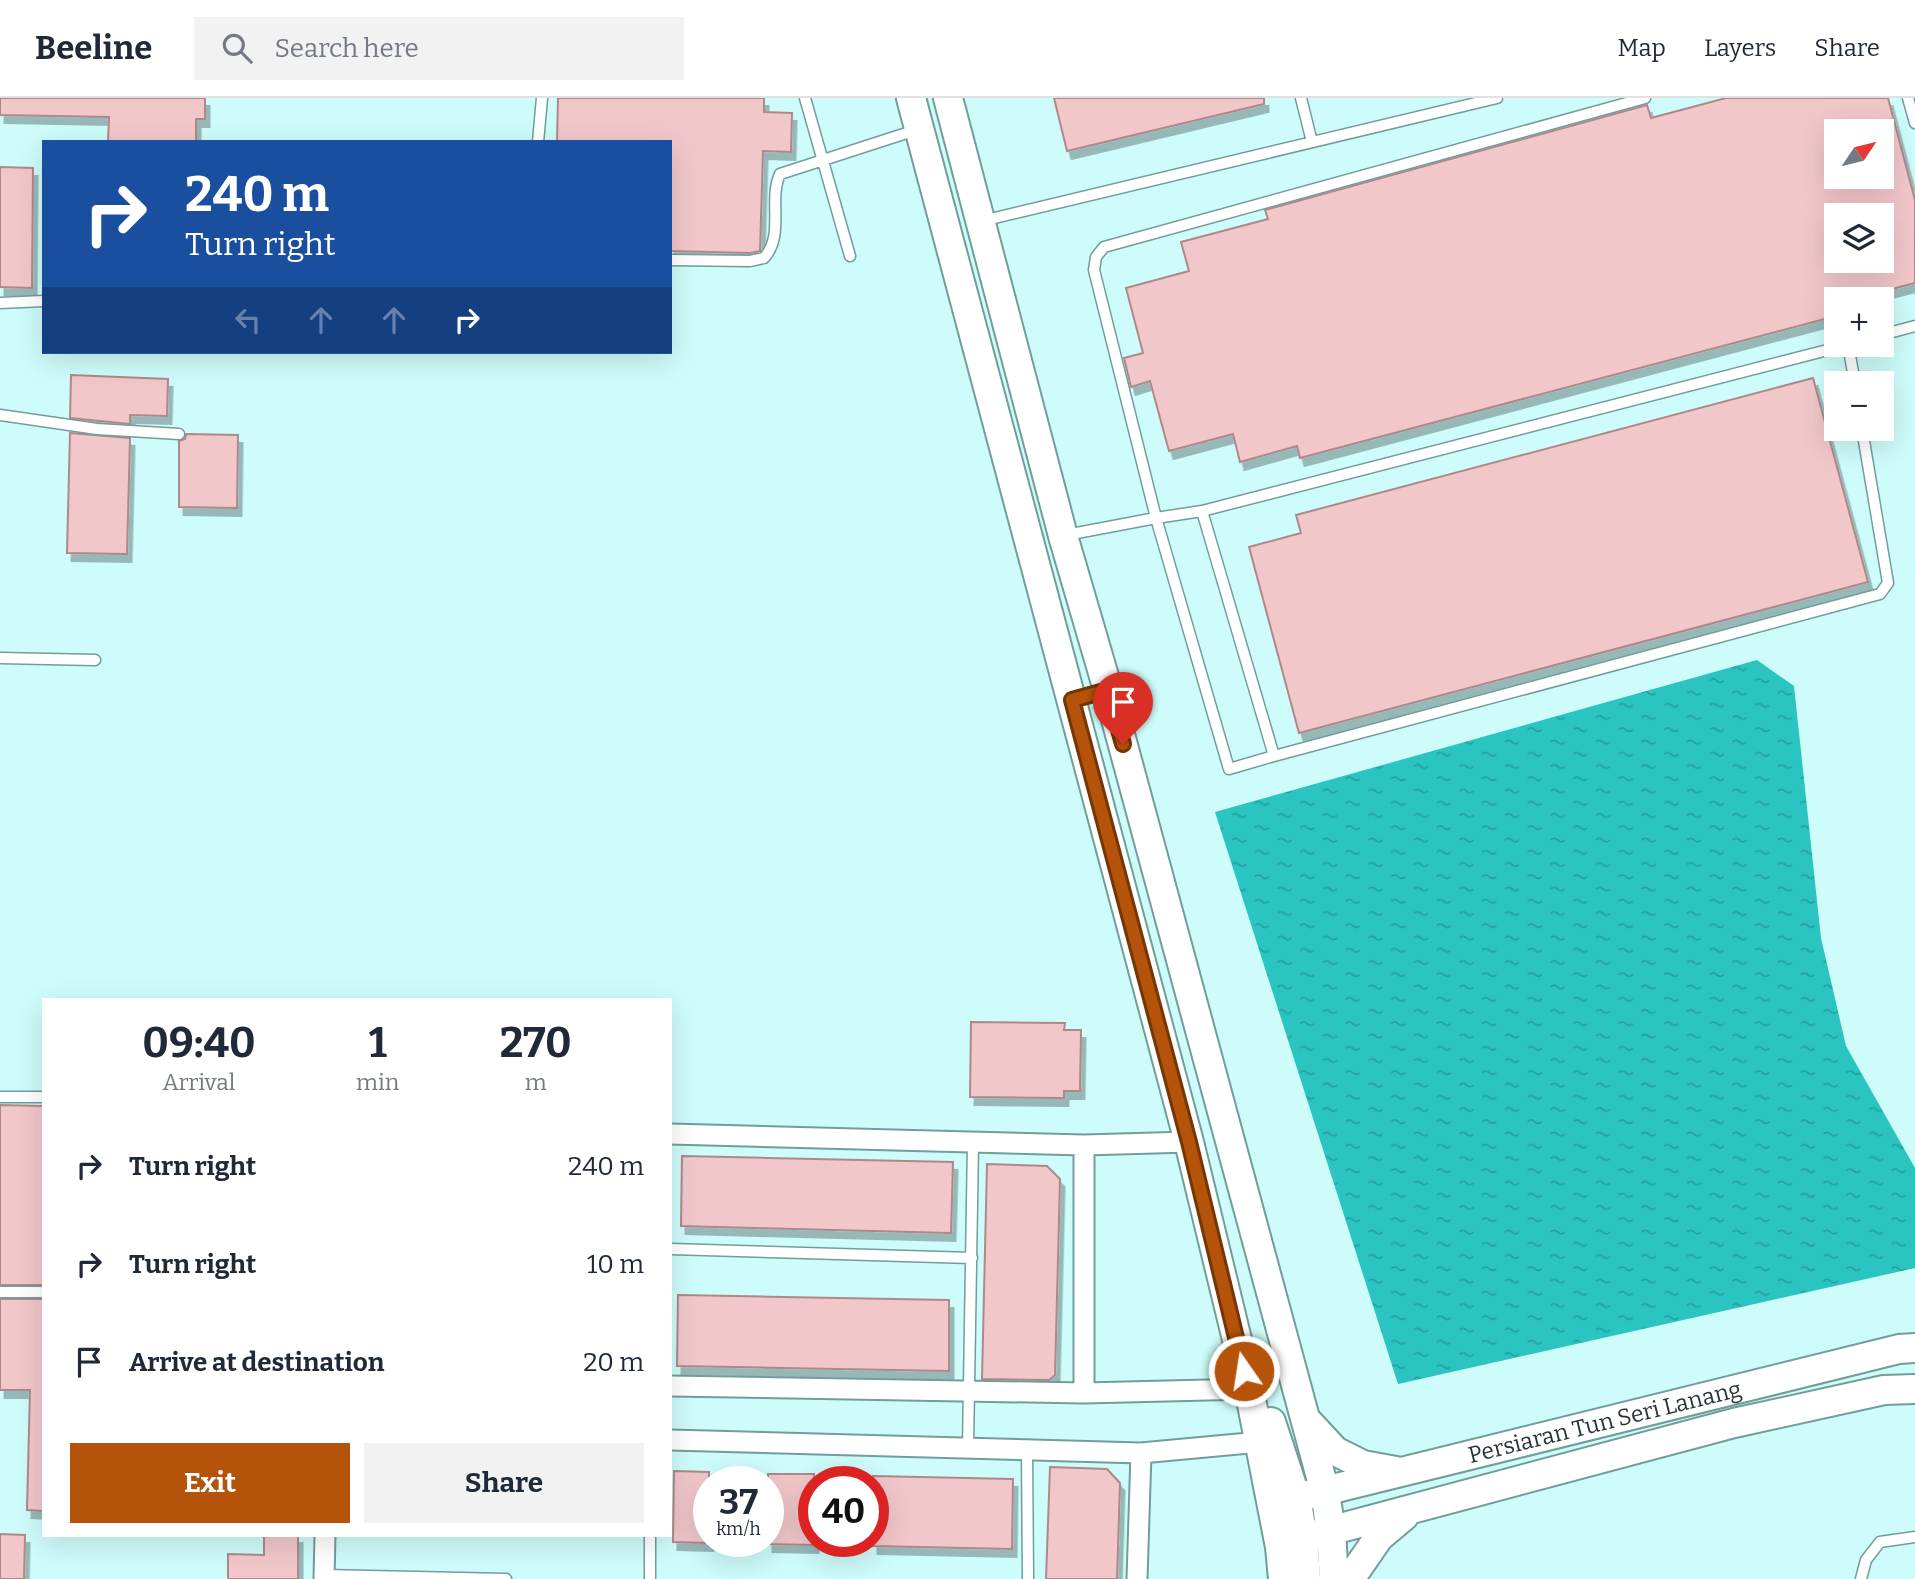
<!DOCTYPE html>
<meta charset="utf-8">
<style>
:root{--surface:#fff;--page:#f2f2f3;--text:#1f2937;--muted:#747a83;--line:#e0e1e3;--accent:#b45309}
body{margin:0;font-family:Bitter,serif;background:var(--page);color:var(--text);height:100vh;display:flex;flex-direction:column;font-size:26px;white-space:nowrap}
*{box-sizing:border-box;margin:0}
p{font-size:23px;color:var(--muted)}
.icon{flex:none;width:38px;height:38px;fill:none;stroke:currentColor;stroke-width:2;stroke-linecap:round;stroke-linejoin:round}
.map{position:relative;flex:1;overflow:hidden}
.side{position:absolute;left:42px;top:900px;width:630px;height:539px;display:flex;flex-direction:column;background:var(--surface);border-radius:0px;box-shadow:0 7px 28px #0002}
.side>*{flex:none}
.hud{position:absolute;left:42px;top:42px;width:630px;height:214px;border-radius:0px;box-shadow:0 7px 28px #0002;background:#1a4fa0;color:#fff;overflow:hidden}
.needle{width:46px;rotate:55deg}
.fabs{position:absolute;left:1824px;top:21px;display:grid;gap:14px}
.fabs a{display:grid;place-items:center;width:70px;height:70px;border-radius:0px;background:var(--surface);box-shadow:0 7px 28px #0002;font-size:35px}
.speed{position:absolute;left:693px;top:1368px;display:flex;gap:14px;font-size:35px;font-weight:700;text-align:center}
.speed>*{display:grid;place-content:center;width:91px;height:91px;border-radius:50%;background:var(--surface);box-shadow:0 7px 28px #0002;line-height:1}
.speed small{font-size:18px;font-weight:400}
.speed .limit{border:10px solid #d22;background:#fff;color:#111}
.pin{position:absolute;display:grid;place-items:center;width:60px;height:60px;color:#fff;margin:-72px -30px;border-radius:50% 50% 50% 0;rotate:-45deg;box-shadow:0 0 7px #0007}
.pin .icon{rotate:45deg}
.me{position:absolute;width:77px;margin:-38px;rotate:347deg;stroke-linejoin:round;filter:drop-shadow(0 0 5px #0008)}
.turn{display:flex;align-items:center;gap:24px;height:147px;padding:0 28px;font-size:32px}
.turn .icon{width:91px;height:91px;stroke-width:2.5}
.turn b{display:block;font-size:49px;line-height:60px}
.lanes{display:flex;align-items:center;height:66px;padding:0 28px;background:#0003;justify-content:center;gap:35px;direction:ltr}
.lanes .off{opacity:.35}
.eta{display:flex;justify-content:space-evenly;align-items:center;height:119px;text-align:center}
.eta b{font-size:42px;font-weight:700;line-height:49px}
.cta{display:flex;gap:14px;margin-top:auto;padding:14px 28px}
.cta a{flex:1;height:80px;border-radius:0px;background:var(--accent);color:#fff;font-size:28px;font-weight:700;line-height:80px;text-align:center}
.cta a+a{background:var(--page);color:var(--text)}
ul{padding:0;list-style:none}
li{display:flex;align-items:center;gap:21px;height:98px;padding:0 28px}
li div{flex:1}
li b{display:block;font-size:26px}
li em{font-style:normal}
header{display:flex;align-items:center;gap:42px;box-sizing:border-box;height:98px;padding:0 35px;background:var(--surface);border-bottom:2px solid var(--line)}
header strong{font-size:33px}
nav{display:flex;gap:38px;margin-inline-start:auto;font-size:24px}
.search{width:490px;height:63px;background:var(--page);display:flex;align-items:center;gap:18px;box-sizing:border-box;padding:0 24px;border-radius:0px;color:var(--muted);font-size:26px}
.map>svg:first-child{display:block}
</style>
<header>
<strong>Beeline</strong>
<div class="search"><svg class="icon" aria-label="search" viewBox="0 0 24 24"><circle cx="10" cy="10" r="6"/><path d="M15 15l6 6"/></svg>Search here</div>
<nav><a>Map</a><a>Layers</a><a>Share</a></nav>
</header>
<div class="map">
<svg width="1915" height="1481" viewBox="0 0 1915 1481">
<defs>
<pattern id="water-ripples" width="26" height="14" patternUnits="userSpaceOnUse" patternTransform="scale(1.75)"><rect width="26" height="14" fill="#2ac5c1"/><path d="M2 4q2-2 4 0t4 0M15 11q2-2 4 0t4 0" fill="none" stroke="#24a19e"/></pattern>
<filter id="shadow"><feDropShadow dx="4.5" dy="8" stdDeviation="0" flood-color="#0004"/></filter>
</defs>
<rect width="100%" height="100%" fill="#cdfcfa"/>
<path fill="url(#water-ripples)" d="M 1757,562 L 1794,588 L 1821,840 L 1846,948 L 1915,1070 L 1915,1170 L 1398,1286 L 1215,714 Z"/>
<path fill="#f1c7ca" stroke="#af888b" stroke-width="2" fill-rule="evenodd" filter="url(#shadow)" d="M 0,0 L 205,0 L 205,21 L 196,21 L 196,44 L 108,43 L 109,19 L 0,17 Z
M 558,0 L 764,0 L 764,14 L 792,15 L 791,54 L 763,53 L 760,153 L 750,155 L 670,153 L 670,44 L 557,44 Z
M 1054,0 L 1264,0 L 1264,6 L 1067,53 Z
M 1726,0 L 1888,0 L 1915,102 L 1915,185 L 1869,197 L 1870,201 L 1836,201 L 1836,218 L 1300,360 L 1297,348 L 1240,364 L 1233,336 L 1169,353 L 1150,283 L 1131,289 L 1124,260 L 1143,255 L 1126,190 L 1189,173 L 1181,144 L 1268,121 L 1265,112 L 1647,7 L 1651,20 ZM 1836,33 L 1881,33 L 1881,79 L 1836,79 ZM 1836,117 L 1881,117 L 1881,163 L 1836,163 Z
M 0,69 L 33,70 L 32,190 L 0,189 Z
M 71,277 L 168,281 L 167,318 L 130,317 L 130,326 L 70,320 Z
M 1813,280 L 1868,484 L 1299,635 L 1249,449 L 1301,435 L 1296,417 Z
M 70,335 L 130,340 L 127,456 L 67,455 Z
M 186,336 L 238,337 L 237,410 L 179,409 L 179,343 L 185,341 Z
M 971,924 L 1065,925 L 1064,932 L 1081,932 L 1080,993 L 1064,993 L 1064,1000 L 970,999 Z
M 0,1007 L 44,1008 L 44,1187 L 0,1187 Z
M 682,1058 L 953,1064 L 951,1135 L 681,1128 Z
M 987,1066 L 1047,1068 L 1060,1081 L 1055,1277 L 1049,1282 L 982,1281 Z
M 678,1197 L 949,1202 L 949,1273 L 677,1268 Z
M 0,1201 L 44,1201 L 44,1413 L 27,1412 L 30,1292 L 0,1292 Z
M 1050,1369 L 1107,1371 L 1120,1385 L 1117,1481 L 1046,1481 Z
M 674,1373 L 709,1374 L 709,1445 L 673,1444 Z
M 768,1376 L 814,1376 L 814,1447 L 768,1446 Z
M 873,1378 L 1013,1381 L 1012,1451 L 873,1448 Z
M 0,1436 L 25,1437 L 24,1481 L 0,1481 Z
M 264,1437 L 298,1437 L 298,1481 L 228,1481 L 228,1456 L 264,1457 Z"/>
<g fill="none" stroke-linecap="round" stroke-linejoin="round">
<defs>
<path id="lane" d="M 805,0 L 850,158
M 1301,0 L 1312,44
M 1645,0 L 1104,149 L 1096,159 L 1094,172 L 1156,420 L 1202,413 L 1847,247
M 1908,0 L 1915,25
M 538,44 L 542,0
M 982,123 L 1497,0
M 670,162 L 750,163 L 764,160 C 785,137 768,102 780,76 L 916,32
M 0,205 L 44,203
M 1881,237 L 1915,228
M 1848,247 L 1855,285
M 0,317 L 97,331 L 179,336
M 1066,437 L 1156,420 L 1229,671 L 1274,658 L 1202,413
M 0,560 L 95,562
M 1274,658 L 1880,496 L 1888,485 L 1862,331
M 0,999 L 44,999
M 670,1151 L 972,1160
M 0,1194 L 44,1194
M 968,1350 L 973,1044
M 1027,1352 L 1028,1481
M 650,1437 L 650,1481
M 324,1477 L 506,1481
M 1861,1481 L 1866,1462 L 1880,1444 L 1915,1439"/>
<path id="street" d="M 670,1036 L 1084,1047 L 1189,1044
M 670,1288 L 1084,1295 L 1249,1291
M 1084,1295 L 1084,1047
M 670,1342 L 1141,1355 L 1260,1344
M 324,1481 L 325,1437
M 1137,1481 L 1141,1355"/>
<g id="secondary">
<path d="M 911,0 L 1189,1044 L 1249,1291 L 1280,1449 L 1283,1481"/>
<path d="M 948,0 L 1063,438 L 1108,592 L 1325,1394 L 1331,1434 L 1334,1481"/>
<path d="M 1271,1324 L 1296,1400 L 1303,1440 L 1306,1481"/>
<path d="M 1309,1325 L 1335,1353 L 1363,1367 L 1396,1373"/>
<path id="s1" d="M 1296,1400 L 1899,1251 L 1915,1250"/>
<path d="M 1303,1440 L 1734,1325 L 1884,1292 L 1915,1291"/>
<path d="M 1350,1481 L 1379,1439 L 1404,1418"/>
</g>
</defs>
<use href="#lane" stroke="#719d9b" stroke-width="13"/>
<use href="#street" stroke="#719d9b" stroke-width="23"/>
<use href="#secondary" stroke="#719d9b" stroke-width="32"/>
<use href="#lane" stroke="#fff" stroke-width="10"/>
<use href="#street" stroke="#fff" stroke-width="19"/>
<use href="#secondary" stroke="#fff" stroke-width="28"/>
</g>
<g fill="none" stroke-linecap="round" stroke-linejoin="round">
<defs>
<path id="route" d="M 1123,646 L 1108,592 L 1072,602 L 1189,1044 L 1244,1273"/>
</defs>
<use href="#route" stroke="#753606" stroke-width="18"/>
<use href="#route" stroke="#b45309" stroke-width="12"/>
</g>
<g text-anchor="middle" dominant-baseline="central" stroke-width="5" stroke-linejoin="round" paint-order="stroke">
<g font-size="23" fill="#243736" stroke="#fff">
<text stroke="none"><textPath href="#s1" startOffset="318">Persiaran Tun Seri Lanang</textPath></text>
</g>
</g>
</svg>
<div class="fabs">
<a><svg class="needle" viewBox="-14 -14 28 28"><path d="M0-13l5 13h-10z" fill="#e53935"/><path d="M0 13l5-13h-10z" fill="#747a83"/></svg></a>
<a><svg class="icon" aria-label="layers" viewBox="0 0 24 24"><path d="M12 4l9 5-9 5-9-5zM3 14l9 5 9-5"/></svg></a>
<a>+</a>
<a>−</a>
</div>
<div class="speed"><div>37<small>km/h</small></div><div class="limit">40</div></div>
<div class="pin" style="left:1123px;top:646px;background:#d93025"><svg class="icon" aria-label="arrive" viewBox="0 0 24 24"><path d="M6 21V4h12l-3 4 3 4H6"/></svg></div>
<svg class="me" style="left:1244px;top:1273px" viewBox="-20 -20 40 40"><circle r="17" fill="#b45309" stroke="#fff" stroke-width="3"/><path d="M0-11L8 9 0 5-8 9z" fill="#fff"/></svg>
<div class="hud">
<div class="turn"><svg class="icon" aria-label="right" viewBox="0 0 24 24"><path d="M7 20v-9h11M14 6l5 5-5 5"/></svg><div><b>240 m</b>Turn right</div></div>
<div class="lanes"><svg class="icon off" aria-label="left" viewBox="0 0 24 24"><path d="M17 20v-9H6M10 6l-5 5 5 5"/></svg><svg class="icon off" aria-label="ahead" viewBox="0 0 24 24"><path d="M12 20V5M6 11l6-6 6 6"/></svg><svg class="icon off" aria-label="ahead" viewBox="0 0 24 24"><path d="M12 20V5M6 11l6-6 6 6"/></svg><svg class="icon" aria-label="right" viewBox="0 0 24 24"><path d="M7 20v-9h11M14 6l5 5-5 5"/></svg></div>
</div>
<section class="side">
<div class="eta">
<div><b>09:40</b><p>Arrival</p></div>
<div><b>1</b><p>min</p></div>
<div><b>270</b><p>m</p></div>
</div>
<ul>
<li><svg class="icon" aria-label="right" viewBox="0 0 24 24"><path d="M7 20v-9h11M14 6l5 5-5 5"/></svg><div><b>Turn right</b></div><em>240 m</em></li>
<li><svg class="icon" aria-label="right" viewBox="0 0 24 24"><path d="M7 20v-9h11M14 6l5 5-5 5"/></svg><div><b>Turn right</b></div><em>10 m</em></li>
<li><svg class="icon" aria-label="arrive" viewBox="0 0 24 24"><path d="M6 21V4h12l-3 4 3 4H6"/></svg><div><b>Arrive at destination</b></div><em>20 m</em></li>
</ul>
<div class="cta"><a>Exit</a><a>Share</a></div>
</section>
</div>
